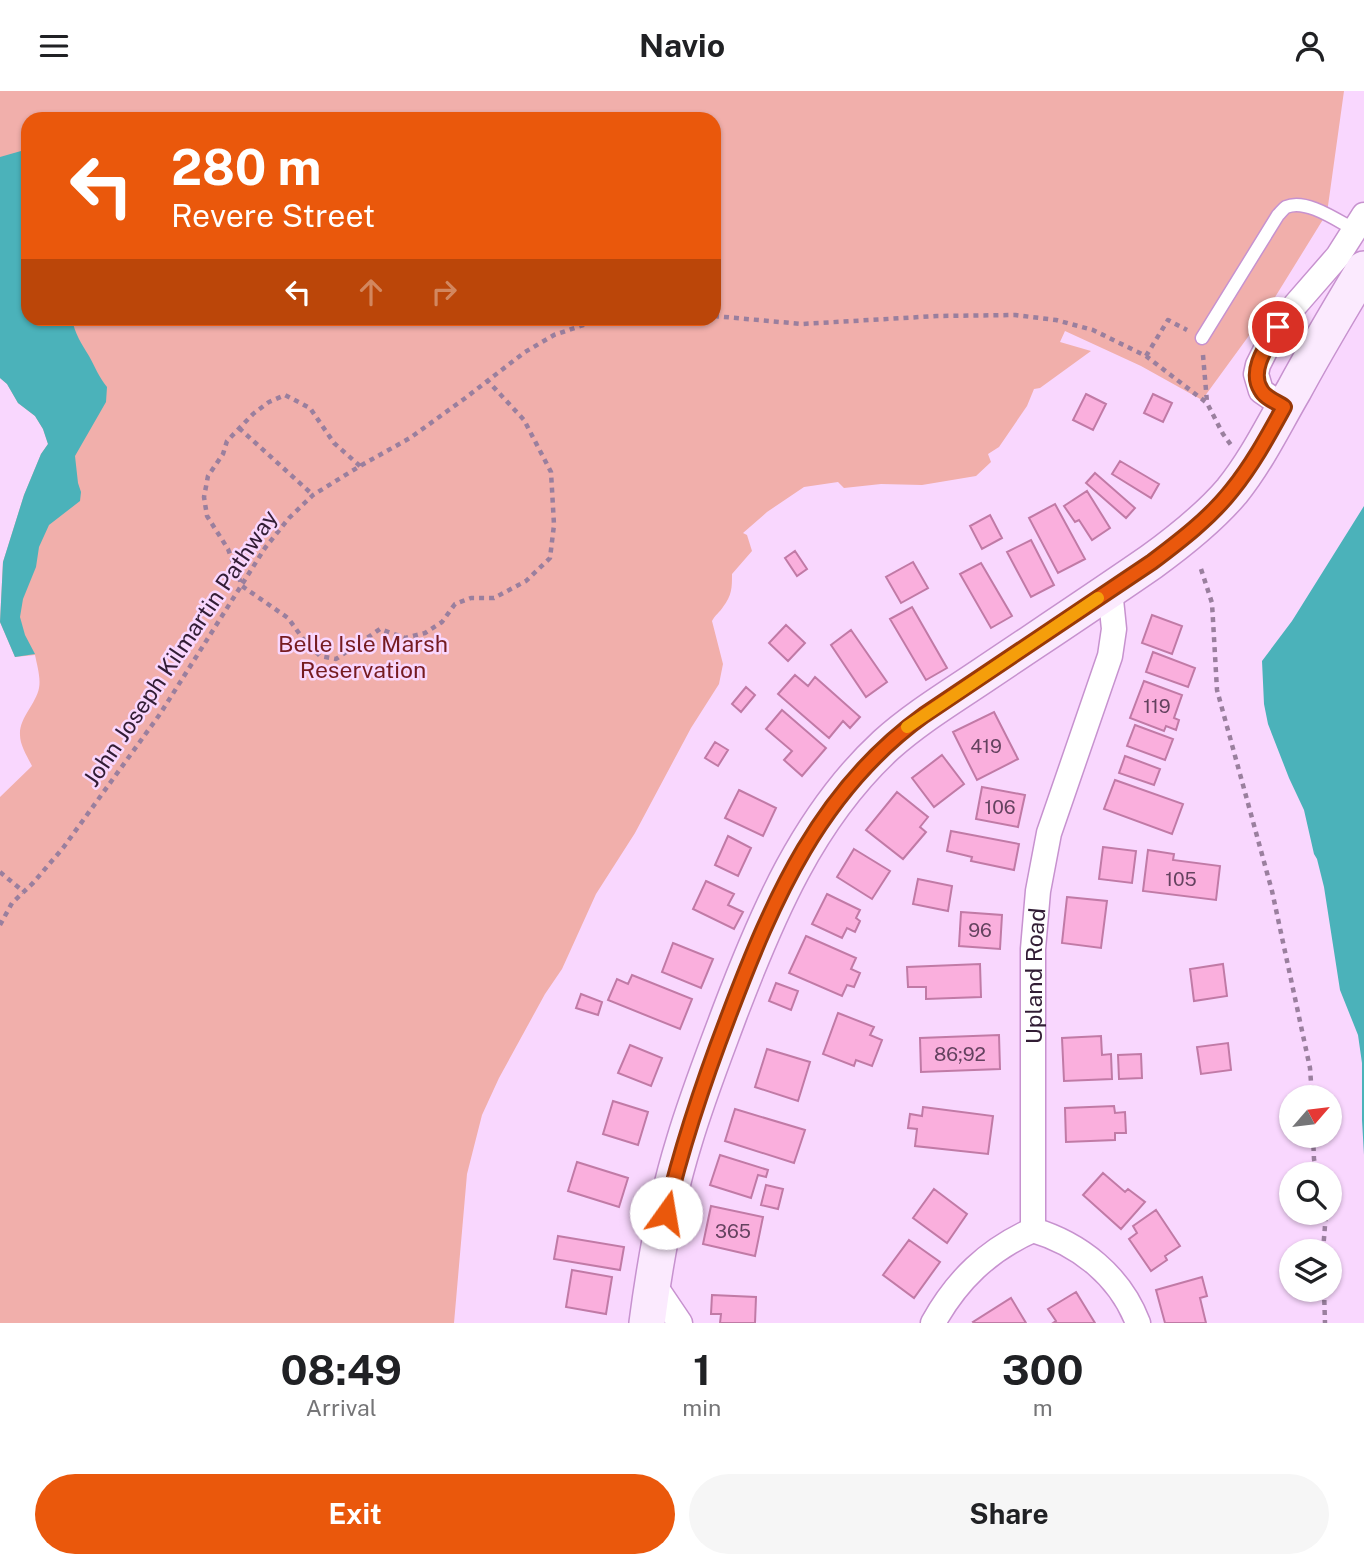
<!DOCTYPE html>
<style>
:root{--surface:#fff;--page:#f6f6f6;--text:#202124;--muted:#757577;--accent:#ea580c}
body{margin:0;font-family:"Public Sans",sans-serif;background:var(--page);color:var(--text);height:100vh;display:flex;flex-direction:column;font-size:26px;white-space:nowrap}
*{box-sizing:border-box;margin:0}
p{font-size:23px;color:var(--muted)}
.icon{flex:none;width:38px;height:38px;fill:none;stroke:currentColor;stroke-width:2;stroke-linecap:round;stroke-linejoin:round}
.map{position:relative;height:1232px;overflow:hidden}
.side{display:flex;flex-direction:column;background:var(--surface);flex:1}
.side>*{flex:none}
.banner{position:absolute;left:21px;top:21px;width:700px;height:214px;border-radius:21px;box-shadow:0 2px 5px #0004;background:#ea580c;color:#fff;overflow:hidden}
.needle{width:46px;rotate:62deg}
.controls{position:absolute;left:1279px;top:994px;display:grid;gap:14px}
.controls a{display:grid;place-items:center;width:63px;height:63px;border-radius:50%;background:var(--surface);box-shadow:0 2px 5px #0004;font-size:35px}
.pin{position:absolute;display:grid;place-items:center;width:60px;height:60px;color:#fff;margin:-30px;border:4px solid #fff;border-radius:50%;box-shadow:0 2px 7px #0007}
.me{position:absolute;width:77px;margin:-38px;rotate:13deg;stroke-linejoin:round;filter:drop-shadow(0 0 5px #0008)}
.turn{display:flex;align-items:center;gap:24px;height:147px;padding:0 35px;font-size:32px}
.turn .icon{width:91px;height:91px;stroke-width:2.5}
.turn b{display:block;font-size:49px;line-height:60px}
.lanes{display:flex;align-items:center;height:66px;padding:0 35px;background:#0003;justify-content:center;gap:35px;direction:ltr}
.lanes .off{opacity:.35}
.eta{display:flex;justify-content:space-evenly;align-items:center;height:119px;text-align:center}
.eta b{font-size:42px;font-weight:700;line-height:49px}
.primary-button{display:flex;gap:14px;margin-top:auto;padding:14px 35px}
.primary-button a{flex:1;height:80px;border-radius:42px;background:var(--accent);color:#fff;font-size:28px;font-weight:700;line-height:80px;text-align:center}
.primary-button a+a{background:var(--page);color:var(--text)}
header{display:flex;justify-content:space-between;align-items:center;height:91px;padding:0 35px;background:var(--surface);font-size:32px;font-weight:700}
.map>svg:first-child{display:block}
</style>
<header><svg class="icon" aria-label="menu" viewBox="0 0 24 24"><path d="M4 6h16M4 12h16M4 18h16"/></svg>Navio<svg class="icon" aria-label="person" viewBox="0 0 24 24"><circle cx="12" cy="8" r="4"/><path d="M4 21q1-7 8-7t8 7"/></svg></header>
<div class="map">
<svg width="1364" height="1232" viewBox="0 0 1364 1232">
<rect width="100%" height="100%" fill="#f9d7fe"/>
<path fill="#f1afab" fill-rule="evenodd" d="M 0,0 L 1344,0 L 1327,122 L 1264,224 L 1202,309 L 1141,275 L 1065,240 L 1060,251 L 1091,260 L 1040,297 L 1034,298 L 1027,315 L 999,356 L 988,363 L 991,371 L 976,385 L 922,394 L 881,393 L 844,397 L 838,391 L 804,396 L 767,421 L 743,442 L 747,444 L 752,460 L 732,483 C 732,497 732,504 723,516 C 720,521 715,524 712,530 L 723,573 L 719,593 L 691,637 L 635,742 L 596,803 L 562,878 L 545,903 L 499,987 L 482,1024 L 467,1083 L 454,1232 L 0,1232 L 0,706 L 32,675 C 27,665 20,654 20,644 C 19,627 36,613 39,597 C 41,587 37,574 35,564 L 15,566 L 0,531 L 3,471 L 24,404 L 41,363 L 48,353 L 43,338 L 35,325 L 18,312 L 7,293 L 0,287 ZM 28,28 L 714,28 L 714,228 L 28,228 Z"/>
<path fill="#4bb2ba" d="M 28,58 L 28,99 L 22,107 L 23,142 L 28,174 L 28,228 L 72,228 C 75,243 81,252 89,265 C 95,276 99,286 107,296 L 106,311 L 75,365 L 78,392 L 81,401 L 80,410 L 49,434 L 39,456 L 36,476 L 23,508 L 20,526 L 25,544 L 35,563 L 15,566 L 0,531 L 3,471 L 24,404 L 41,363 L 48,353 L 43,338 L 35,325 L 18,312 L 7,293 L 0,287 L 0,66 Z
M 1364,415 L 1364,1064 L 1362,1029 L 1362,972 L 1358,944 L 1340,899 L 1324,796 L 1317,768 L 1314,763 L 1304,719 L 1289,687 L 1268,633 L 1264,613 L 1262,570 L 1292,530 Z"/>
<path fill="#faafdd" stroke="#c17aa6" stroke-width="2" d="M 1086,303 L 1106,313 L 1093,339 L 1073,329 Z
M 1153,303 L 1172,312 L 1163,331 L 1144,322 Z
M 1120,370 L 1159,393 L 1151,407 L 1112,383 Z
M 1095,382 L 1135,417 L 1126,427 L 1086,392 Z
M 1087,400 L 1110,437 L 1092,449 L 1079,429 L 1075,431 L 1064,415 Z
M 1055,413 L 1085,468 L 1058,482 L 1029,427 Z
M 990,424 L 1002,447 L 982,458 L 970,435 Z
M 1031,449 L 1054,494 L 1031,506 L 1007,461 Z
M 795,460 L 807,478 L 797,485 L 785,467 Z
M 913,471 L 928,497 L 901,512 L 886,486 Z
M 981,472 L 1012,525 L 991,537 L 960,483 Z
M 912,516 L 947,577 L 926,589 L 890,528 Z
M 1152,524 L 1182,535 L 1172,563 L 1142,552 Z
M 786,534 L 805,552 L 788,570 L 769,552 Z
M 851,539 L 887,591 L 866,606 L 831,554 Z
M 1153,561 L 1195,577 L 1188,596 L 1146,581 Z
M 795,584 L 808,595 L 815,586 L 860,626 L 850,637 L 843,630 L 829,647 L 778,603 Z
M 1144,590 L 1182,604 L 1174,627 L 1179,629 L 1176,639 L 1166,635 L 1164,640 L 1130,627 Z
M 746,596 L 755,604 L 741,621 L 732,613 Z
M 782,619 L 826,657 L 802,685 L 784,669 L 792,660 L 766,638 Z
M 994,621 L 1018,668 L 977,689 L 953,641 Z
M 1135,634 L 1173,648 L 1165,669 L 1127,655 Z
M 715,651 L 728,659 L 718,675 L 705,667 Z
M 942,664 L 964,693 L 934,716 L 912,687 Z
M 1125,665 L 1160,678 L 1154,694 L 1119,682 Z
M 1115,689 L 1183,713 L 1172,743 L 1104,718 Z
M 982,696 L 1025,704 L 1018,736 L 976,728 Z
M 739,699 L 776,717 L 763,745 L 725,727 Z
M 897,701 L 928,726 L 920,736 L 926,741 L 903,768 L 866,739 Z
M 951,740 L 1019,753 L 1014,779 L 971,770 L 972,766 L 947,760 Z
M 728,745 L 751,757 L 738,785 L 715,774 Z
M 1103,756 L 1136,760 L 1132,792 L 1099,788 Z
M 854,758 L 890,780 L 872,808 L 837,786 Z
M 1148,759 L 1174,763 L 1173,769 L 1220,775 L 1216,809 L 1143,800 Z
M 918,788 L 952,795 L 948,820 L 913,813 Z
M 706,790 L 734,803 L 728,814 L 743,821 L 734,838 L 693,818 Z
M 827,803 L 860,819 L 856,827 L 860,830 L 855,841 L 847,837 L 842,847 L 812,833 Z
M 1067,806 L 1107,810 L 1101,857 L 1062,852 Z
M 961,821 L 1002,824 L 1000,858 L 959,855 Z
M 806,845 L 856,867 L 851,878 L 860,882 L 854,896 L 847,894 L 842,905 L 789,882 Z
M 673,852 L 713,868 L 701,897 L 662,881 Z
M 980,873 L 981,906 L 926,908 L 926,896 L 908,896 L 907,876 Z
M 1223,873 L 1227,905 L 1194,910 L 1190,878 Z
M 632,884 L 692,908 L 680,938 L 608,909 L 617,888 L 628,893 Z
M 776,892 L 798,900 L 791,919 L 769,910 Z
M 581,903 L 602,911 L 598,924 L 576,917 Z
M 838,922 L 874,936 L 870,944 L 882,949 L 872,975 L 856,969 L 854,975 L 823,963 Z
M 999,944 L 1000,978 L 921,981 L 920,947 Z
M 1101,945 L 1102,964 L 1111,963 L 1112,988 L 1064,990 L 1062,947 Z
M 1228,952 L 1231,979 L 1201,983 L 1197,956 Z
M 630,954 L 662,967 L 651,995 L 618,982 Z
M 767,958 L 810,971 L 798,1010 L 755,996 Z
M 1141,963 L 1142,987 L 1119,988 L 1118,964 Z
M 613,1010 L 648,1021 L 638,1054 L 603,1043 Z
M 1114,1015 L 1115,1022 L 1125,1021 L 1126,1042 L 1115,1042 L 1115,1049 L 1066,1051 L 1065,1017 Z
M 923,1016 L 993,1025 L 988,1063 L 915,1055 L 917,1038 L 908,1037 L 910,1023 L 922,1025 Z
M 735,1018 L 805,1039 L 794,1072 L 725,1050 Z
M 720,1064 L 768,1079 L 766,1086 L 758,1084 L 751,1107 L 710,1094 Z
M 577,1071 L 628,1087 L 619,1116 L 568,1100 Z
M 1103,1082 L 1125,1101 L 1128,1098 L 1145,1111 L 1121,1138 L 1083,1104 Z
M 766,1094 L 783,1098 L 778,1118 L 761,1114 Z
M 934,1098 L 967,1123 L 947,1152 L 913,1127 Z
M 711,1115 L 763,1126 L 755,1165 L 703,1153 Z
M 1156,1119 L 1180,1155 L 1165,1165 L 1167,1169 L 1151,1180 L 1129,1148 L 1137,1142 L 1133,1135 Z
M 558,1145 L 624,1156 L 620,1179 L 554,1168 Z
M 909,1149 L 940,1171 L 914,1207 L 883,1184 Z
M 572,1179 L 612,1186 L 606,1223 L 566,1216 Z
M 1202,1186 L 1207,1205 L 1200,1207 L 1206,1232 L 1165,1232 L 1156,1199 Z
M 1076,1201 L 1095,1232 L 1053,1232 L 1056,1230 L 1048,1218 Z
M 712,1204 L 756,1206 L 755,1232 L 720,1232 L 721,1223 L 711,1223 Z
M 1011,1207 L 1026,1232 L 974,1232 L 973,1231 Z"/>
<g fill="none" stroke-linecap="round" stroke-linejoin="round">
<defs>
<path id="lane" d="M 1202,247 L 1278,124 C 1281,121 1283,118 1286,116 C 1306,107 1338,130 1355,139"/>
<g id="street">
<path d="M 1284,316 L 1261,300 L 1256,283 L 1258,274 L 1273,244 L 1284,227 L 1338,165 L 1364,124"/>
<path id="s1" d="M 1033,1139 L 1033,858 L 1038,800 L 1049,742 L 1110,565 L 1114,538 L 1110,499"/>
<path d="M 1033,1139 C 1080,1153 1120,1185 1138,1232"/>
<path d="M 653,1192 L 680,1232"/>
<path d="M 933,1232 C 957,1189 988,1159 1033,1139"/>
</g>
<path id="secondary" d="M 647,1232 C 655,1171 666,1109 684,1051 C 697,1007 714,964 730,921 C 767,824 808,726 886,654 C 916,627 951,606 985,583 C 1040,546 1096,509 1151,471 C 1180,450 1209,427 1232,400 C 1257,369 1274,333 1294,299 C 1316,258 1340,218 1364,178"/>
</defs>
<use href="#lane" stroke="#c792cf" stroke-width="15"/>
<use href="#street" stroke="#c792cf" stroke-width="27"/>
<use href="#secondary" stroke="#c792cf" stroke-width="38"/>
<path stroke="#9a7f9e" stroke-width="4.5" stroke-dasharray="5 5" stroke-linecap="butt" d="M 714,225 L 802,233 L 937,225 L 1015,224 L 1056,229 L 1093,239 L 1146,265 L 1207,312 L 1223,343 L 1231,354
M 1203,264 L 1207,311
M 1146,265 L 1168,229 L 1187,239
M 239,337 L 313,404
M 360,375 L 334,352 L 310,317 L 285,304 L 269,311 L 253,323 L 227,350 L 223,363 L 208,385 L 204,406 L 207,425 L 228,458 L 242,495 L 288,527 L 304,549 L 320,565 L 336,568 L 380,538 L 405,547 L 425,542 L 442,531 L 455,513 L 471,507 L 494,507 L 526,490 L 550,467 L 554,434 L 551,381 L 524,329 L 488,290
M 1201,478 L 1212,512 L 1217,599 L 1272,800 L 1310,977 L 1312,1006
M 0,781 L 24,801
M 0,834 L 12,812 L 33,792 L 63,757 L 160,623 L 265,457 L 289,427 L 313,404 L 360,375 L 410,347 L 464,308 L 525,261 L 554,244 L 601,228
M 1313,1045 L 1314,1068 L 1317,1083
M 1323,1160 L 1326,1122
M 1324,1199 L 1325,1232"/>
<use href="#lane" stroke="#fff" stroke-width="12"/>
<use href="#street" stroke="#fff" stroke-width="24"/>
<use href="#secondary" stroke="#fbeafe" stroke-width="35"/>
</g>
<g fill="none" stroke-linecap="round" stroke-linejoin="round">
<defs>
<path id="route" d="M 666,1122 C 682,1054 704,989 729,924 C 773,808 820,699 924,624 L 1152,471 C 1180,450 1210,427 1232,399 C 1253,373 1268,345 1284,316 C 1277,311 1265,307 1261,299 C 1248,279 1268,253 1278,236"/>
</defs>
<use href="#route" stroke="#983908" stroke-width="18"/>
<use href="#route" stroke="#ea580c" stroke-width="12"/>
<path stroke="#f59e0b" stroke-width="12" d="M 907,636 L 1098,507"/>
</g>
<g text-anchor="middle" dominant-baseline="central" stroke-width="5" stroke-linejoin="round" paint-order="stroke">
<g font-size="19" fill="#64425f">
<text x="1157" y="615">119</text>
<text x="986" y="655">419</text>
<text x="1000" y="716">106</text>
<text x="1181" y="788">105</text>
<text x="980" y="839">96</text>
<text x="960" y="963">86;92</text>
<text x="733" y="1140">365</text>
</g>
<g font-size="23" fill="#761b21" stroke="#f9d7fe">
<text x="363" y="552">Belle Isle Marsh<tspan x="363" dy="26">Reservation</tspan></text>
</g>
<g font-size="23" fill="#321d35" stroke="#f9d7fe">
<text transform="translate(180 557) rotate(-56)">John Joseph Kilmartin Pathway</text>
<text stroke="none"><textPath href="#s1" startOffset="254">Upland Road</textPath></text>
</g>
</g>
</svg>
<div class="controls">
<a><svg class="needle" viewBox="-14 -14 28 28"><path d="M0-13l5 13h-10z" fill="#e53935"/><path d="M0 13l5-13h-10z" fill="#757577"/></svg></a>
<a><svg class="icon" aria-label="search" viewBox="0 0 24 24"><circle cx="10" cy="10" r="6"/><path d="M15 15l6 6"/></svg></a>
<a><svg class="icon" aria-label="layers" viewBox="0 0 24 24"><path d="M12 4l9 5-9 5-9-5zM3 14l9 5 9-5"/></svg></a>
</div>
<div class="pin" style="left:1278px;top:236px;background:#d93025"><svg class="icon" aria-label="arrive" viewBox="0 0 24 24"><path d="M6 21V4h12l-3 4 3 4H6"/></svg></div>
<svg class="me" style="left:666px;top:1122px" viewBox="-20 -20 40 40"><circle r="19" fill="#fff"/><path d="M0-13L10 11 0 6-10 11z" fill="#ea580c"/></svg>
<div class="banner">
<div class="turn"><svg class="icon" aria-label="left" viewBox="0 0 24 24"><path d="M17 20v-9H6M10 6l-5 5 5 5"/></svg><div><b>280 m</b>Revere Street</div></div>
<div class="lanes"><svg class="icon" aria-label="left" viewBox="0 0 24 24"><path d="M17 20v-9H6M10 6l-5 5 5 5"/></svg><svg class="icon off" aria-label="ahead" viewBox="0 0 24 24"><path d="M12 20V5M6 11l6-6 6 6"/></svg><svg class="icon off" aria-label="right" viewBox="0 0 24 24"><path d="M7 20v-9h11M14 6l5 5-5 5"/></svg></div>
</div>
</div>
<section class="side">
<div class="eta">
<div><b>08:49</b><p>Arrival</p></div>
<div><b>1</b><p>min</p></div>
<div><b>300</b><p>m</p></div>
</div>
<div class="primary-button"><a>Exit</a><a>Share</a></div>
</section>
